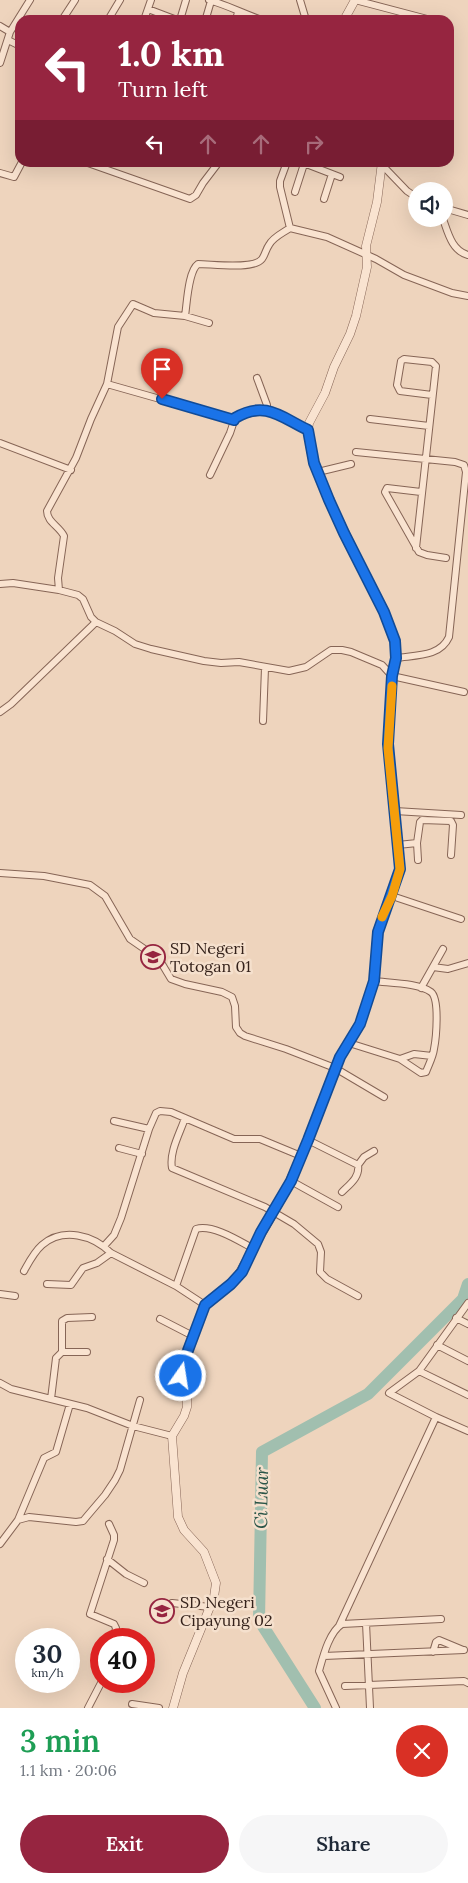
<!DOCTYPE html>
<meta charset="utf-8">
<style>
:root{--surface:#fff;--page:#f6f6f7;--text:#1f2937;--muted:#747a83;--accent:#962540}
body{margin:0;font-family:Lora,serif;background:var(--page);color:var(--text);height:100vh;display:flex;flex-direction:column;font-size:19px;white-space:nowrap}
*{box-sizing:border-box;margin:0}
p{font-size:16px;color:var(--muted)}
.icon{flex:none;width:28px;height:28px;fill:none;stroke:currentColor;stroke-width:2;stroke-linecap:round;stroke-linejoin:round}
.map{position:relative;height:1708px;overflow:hidden}
.sheet{display:flex;flex-direction:column;background:var(--surface);flex:1}
.sheet>*{flex:none}
.guide{position:absolute;left:15px;top:15px;width:439px;height:152px;border-radius:15px;box-shadow:0 5px 20px #0002;background:#962540;color:#fff;overflow:hidden}
.buttons{position:absolute;left:408px;top:182px;display:grid;gap:10px}
.buttons a{display:grid;place-items:center;width:45px;height:45px;border-radius:50%;background:var(--surface);box-shadow:0 5px 20px #0002;font-size:25px}
.speed{position:absolute;left:15px;top:1628px;display:flex;gap:10px;font-size:25px;font-weight:700;text-align:center}
.speed>*{display:grid;place-content:center;width:65px;height:65px;border-radius:50%;background:var(--surface);box-shadow:0 5px 20px #0002;line-height:1}
.speed small{font-size:12px;font-weight:400}
.speed .limit{border:8px solid #d22;background:#fff;color:#111}
.pin{position:absolute;display:grid;place-items:center;width:42px;height:42px;color:#fff;margin:-51px -21px;border-radius:50% 50% 50% 0;rotate:-45deg;box-shadow:0 0 5px #0007}
.pin .icon{rotate:45deg}
.me{position:absolute;width:55px;margin:-28px;rotate:13deg;stroke-linejoin:round;filter:drop-shadow(0 0 4px #0008)}
.turn{display:flex;align-items:center;gap:18px;height:105px;padding:0 20px;font-size:22px}
.turn .icon{width:65px;height:65px;stroke-width:2.5}
.turn b{display:block;font-size:35px;line-height:42px}
.lanes{display:flex;align-items:center;height:48px;padding:0 20px;background:#0003;justify-content:center;gap:25px;direction:ltr}
.lanes .off{opacity:.35}
.round{display:grid;place-items:center;flex:none;width:52px;height:52px;border-radius:26px;background:var(--page)}
.head{display:flex;align-items:center;justify-content:space-between;height:85px;padding:0 20px}
h1{font-size:30px;font-weight:600;line-height:38px;color:#1e9e55}
.cta{display:flex;gap:10px;margin-top:auto;padding:10px 20px}
.cta a{flex:1;height:58px;border-radius:30px;background:var(--accent);color:#fff;font-size:20px;font-weight:600;line-height:58px;text-align:center}
.cta a+a{background:var(--page);color:var(--text)}
.map>svg:first-child{display:block}
</style>
<div class="map">
<svg width="468" height="1708" viewBox="0 0 468 1708">
<rect width="100%" height="100%" fill="#eed4bd"/>
<g fill="none" stroke-linecap="round" stroke-linejoin="round">
<path stroke="#a1bfaf" stroke-width="12" d="M 315,1708 L 259,1620 L 262,1452 L 368,1394 L 463,1299 L 468,1284"/>
<defs>
<path id="minor" d="M 209,0 C 227,5 244,14 262,20
M 300,0 L 306,20
M 355,0 L 431,20
M 148,9 L 177,20
M 206,18 L 211,1
M 62,20 L 75,0
M 108,20 L 120,0
M 144,20 L 151,0
M 180,20 L 186,0
M 236,20 L 238,12
M 0,26 L 10,32
M 8,40 L 20,46
M 0,63 L 10,32 L 30,0
M 85,162 L 190,199 L 196,195 L 203,183 L 219,162
M 287,162 L 280,181 L 280,187 L 290,228
M 301,162 L 340,177
M 382,165 L 407,191 L 416,197
M 0,173 L 14,177 L 22,162
M 295,192 L 304,164
M 324,199 L 332,174
M 444,208 L 468,215
M 443,219 C 448,233 452,251 468,255
M 185,316 C 187,304 188,271 198,264 C 212,264 254,270 262,259 C 265,255 266,249 269,245 C 273,237 283,233 290,228 L 327,237 L 376,259 L 404,275 L 452,293 L 468,296
M 257,378 L 267,405 L 267,410
M 107,384 L 234,420
M 370,419 L 429,426
M 0,443 L 71,470
M 356,452 L 455,462 L 464,465 L 466,472 L 449,637 C 440,657 416,655 396,658
M 318,472 L 351,464
M 210,475 L 230,433 L 235,418 L 237,416 L 267,410 L 308,431
M 421,492 L 387,488 L 385,492 L 419,552 L 427,555 L 446,558
M 416,548 L 436,366 L 432,362 L 404,359 L 401,361 L 397,385 L 400,391 L 432,395
M 0,584 L 13,583 L 59,590 L 78,595 L 83,599 L 91,617 L 96,622 L 115,631 L 135,644 L 151,649 L 204,661 L 221,663 L 239,662 L 289,671 L 306,667 L 331,650 L 342,650 L 351,652 L 382,665 L 392,676 L 464,692
M 59,590 L 58,578 L 64,536 C 59,526 47,522 47,511 L 76,458 L 91,419 L 107,384 L 118,327 L 133,304 L 154,313 L 185,316 L 209,323
M 0,712 L 11,704 L 96,622
M 263,721 L 265,668
M 395,811 L 461,815
M 417,843 L 418,860
M 398,845 L 417,843 L 420,822 L 422,820 L 451,821 L 453,825 L 451,855
M 0,873 L 44,876 L 90,885 L 105,896 L 130,939 L 159,959 L 171,979 L 185,984 L 222,992 L 232,997 L 235,1006 L 236,1027 L 240,1033 L 245,1036 L 286,1049 L 335,1068 L 384,1097
M 392,896 L 461,919
M 433,967 L 448,969 L 468,963
M 421,988 L 443,949
M 349,1043 L 400,1059 L 421,1073 L 426,1072 C 429,1064 433,1057 434,1049 C 436,1039 440,999 431,992 C 419,983 389,983 374,981
M 400,1059 L 414,1054 L 432,1056
M 185,1118 C 180,1133 169,1152 172,1168 L 265,1207 L 294,1224 L 318,1244 L 321,1252 L 320,1272 L 327,1279 L 358,1296
M 114,1121 L 149,1129
M 308,1140 L 358,1165 C 360,1177 350,1184 342,1192
M 119,1148 L 142,1154
M 358,1165 L 364,1157 L 374,1151
M 291,1181 L 338,1207
M 104,1246 L 114,1235 L 121,1218 L 149,1129 L 156,1113 L 160,1111 L 171,1112 L 234,1139 L 260,1139 L 301,1156
M 24,1271 C 29,1262 34,1252 42,1245 C 63,1227 93,1235 111,1253 L 176,1286 L 205,1305
M 47,1284 L 71,1285 L 83,1268 L 97,1263 L 111,1253
M 176,1286 L 196,1229 C 213,1224 239,1241 254,1249
M 0,1294 L 15,1296
M 456,1318 L 468,1324
M 160,1319 L 193,1336
M 437,1345 L 468,1361
M 62,1352 L 87,1352
M 419,1371 L 468,1395
M 0,1383 L 11,1389 L 87,1408 L 133,1426 L 172,1436
M 51,1399 L 56,1358 L 62,1352 L 62,1321 L 67,1318 L 92,1317
M 436,1417 L 468,1431
M 18,1520 L 29,1517 L 76,1522 L 83,1521 L 88,1515 L 105,1495 L 115,1480 L 120,1470 L 140,1400
M 109,1524 L 114,1535 L 114,1540 L 90,1614 L 114,1624 L 116,1628 L 114,1639
M 0,1544 L 18,1520 L 44,1458 L 56,1452 L 70,1404
M 107,1559 L 126,1574 L 144,1583
M 172,1603 L 210,1607
M 366,1623 L 370,1708
M 339,1626 L 436,1417 L 389,1393 L 419,1371 L 468,1303
M 433,1652 L 436,1642 L 439,1640 L 463,1650
M 324,1656 L 464,1650
M 345,1686 L 464,1681 L 468,1683
M 132,1704 L 159,1708
M 88,1708 L 102,1681
M 336,1708 L 319,1671 C 323,1657 329,1632 342,1624 L 441,1619"/>
<path id="tertiary" d="M 344,20 L 355,0
M 173,1708 L 183,1673 L 214,1597 L 216,1583 L 204,1552 L 184,1530 L 178,1517 L 172,1436 L 184,1416 L 187,1407 L 187,1398 L 181,1375 L 184,1361 L 205,1305 L 236,1279 L 283,1196 L 308,1140 L 340,1057 L 360,1024 L 374,981 L 377,932 L 400,869 L 388,749 L 392,676 L 396,658 L 395,641 L 384,612 L 329,500 L 311,452 L 308,431 L 309,423 L 325,393 L 334,367 L 350,334 L 356,316 L 367,267 L 366,246 L 377,202 L 382,162"/>
</defs>
<use href="#minor" stroke="#866556" stroke-width="8"/>
<use href="#tertiary" stroke="#866556" stroke-width="9"/>
<use href="#minor" stroke="#f9e3d0" stroke-width="6"/>
<use href="#tertiary" stroke="#f9e3d0" stroke-width="8"/>
</g>
<g fill="none" stroke-linecap="round" stroke-linejoin="round">
<defs>
<path id="route" d="M 162,399 L 234,420 L 235,418 C 265,400 281,417 308,430 L 314,463 L 329,500 L 344,533 L 384,612 L 395,641 L 396,658 L 392,676 L 388,744 L 400,869 L 378,932 L 374,981 L 360,1024 L 340,1057 L 308,1140 L 291,1181 L 261,1232 L 242,1272 L 231,1284 L 205,1305 L 184,1361 L 181,1376"/>
</defs>
<use href="#route" stroke="#114b97" stroke-width="12"/>
<use href="#route" stroke="#1a73e8" stroke-width="9"/>
<path stroke="#f59e0b" stroke-width="9" d="M 382,917 L 392,896 L 400,869 L 388,748 L 392,686"/>
</g>
<defs>
<symbol id="school-ring" viewBox="-11 -11 22 22"><circle r="9.5" fill="#f5e0cd" stroke="#962540" stroke-width="1.5"/><path d="M0-5L7-2L0 1L-7-2ZM-4 1L0 2.5L4 1V4Q0 6-4 4Z" fill="#962540"/></symbol>
</defs>
<g fill-rule="evenodd">
<use href="#school-ring" x="139" y="943" width="28" height="28"/>
<use href="#school-ring" x="148" y="1597" width="28" height="28"/>
</g>
<g text-anchor="middle" dominant-baseline="central" stroke-width="5" stroke-linejoin="round" paint-order="stroke">
<g font-size="16" fill="#35221b" stroke="#f5e0cd" text-anchor="start">
<text x="170" y="948">SD Negeri<tspan x="170" dy="18">Totogan 01</tspan></text>
<text x="180" y="1602">SD Negeri<tspan x="180" dy="18">Cipayung 02</tspan></text>
</g>
<g font-size="18" font-style="italic" fill="#2a5548" stroke="#f5e0cd">
<text transform="translate(261 1498) rotate(-89)">Ci Luar</text>
</g>
</g>
</svg>
<div class="buttons">
<a><svg class="icon" aria-label="sound" viewBox="0 0 24 24"><path d="M4 9h4l5-4v14l-5-4H4zM17 9q2 3 0 6"/></svg></a>
</div>
<div class="speed"><div>30<small>km/h</small></div><div class="limit">40</div></div>
<div class="pin" style="left:162px;top:399px;background:#d93025"><svg class="icon" aria-label="arrive" viewBox="0 0 24 24"><path d="M6 21V4h12l-3 4 3 4H6"/></svg></div>
<svg class="me" style="left:181px;top:1376px" viewBox="-20 -20 40 40"><circle r="17" fill="#1a73e8" stroke="#fff" stroke-width="3"/><path d="M0-11L8 9 0 5-8 9z" fill="#fff"/></svg>
<div class="guide">
<div class="turn"><svg class="icon" aria-label="left" viewBox="0 0 24 24"><path d="M17 20v-9H6M10 6l-5 5 5 5"/></svg><div><b>1.0 km</b>Turn left</div></div>
<div class="lanes"><svg class="icon" aria-label="left" viewBox="0 0 24 24"><path d="M17 20v-9H6M10 6l-5 5 5 5"/></svg><svg class="icon off" aria-label="ahead" viewBox="0 0 24 24"><path d="M12 20V5M6 11l6-6 6 6"/></svg><svg class="icon off" aria-label="ahead" viewBox="0 0 24 24"><path d="M12 20V5M6 11l6-6 6 6"/></svg><svg class="icon off" aria-label="right" viewBox="0 0 24 24"><path d="M7 20v-9h11M14 6l5 5-5 5"/></svg></div>
</div>
</div>
<section class="sheet">
<div class="head"><div><h1>3 min</h1><p>1.1 km · 20:06</p></div><a class="round" style="background:#d93025;color:#fff"><svg class="icon" aria-label="close" viewBox="0 0 24 24"><path d="M6 6l12 12M18 6L6 18"/></svg></a></div>
<div class="cta"><a>Exit</a><a>Share</a></div>
</section>
